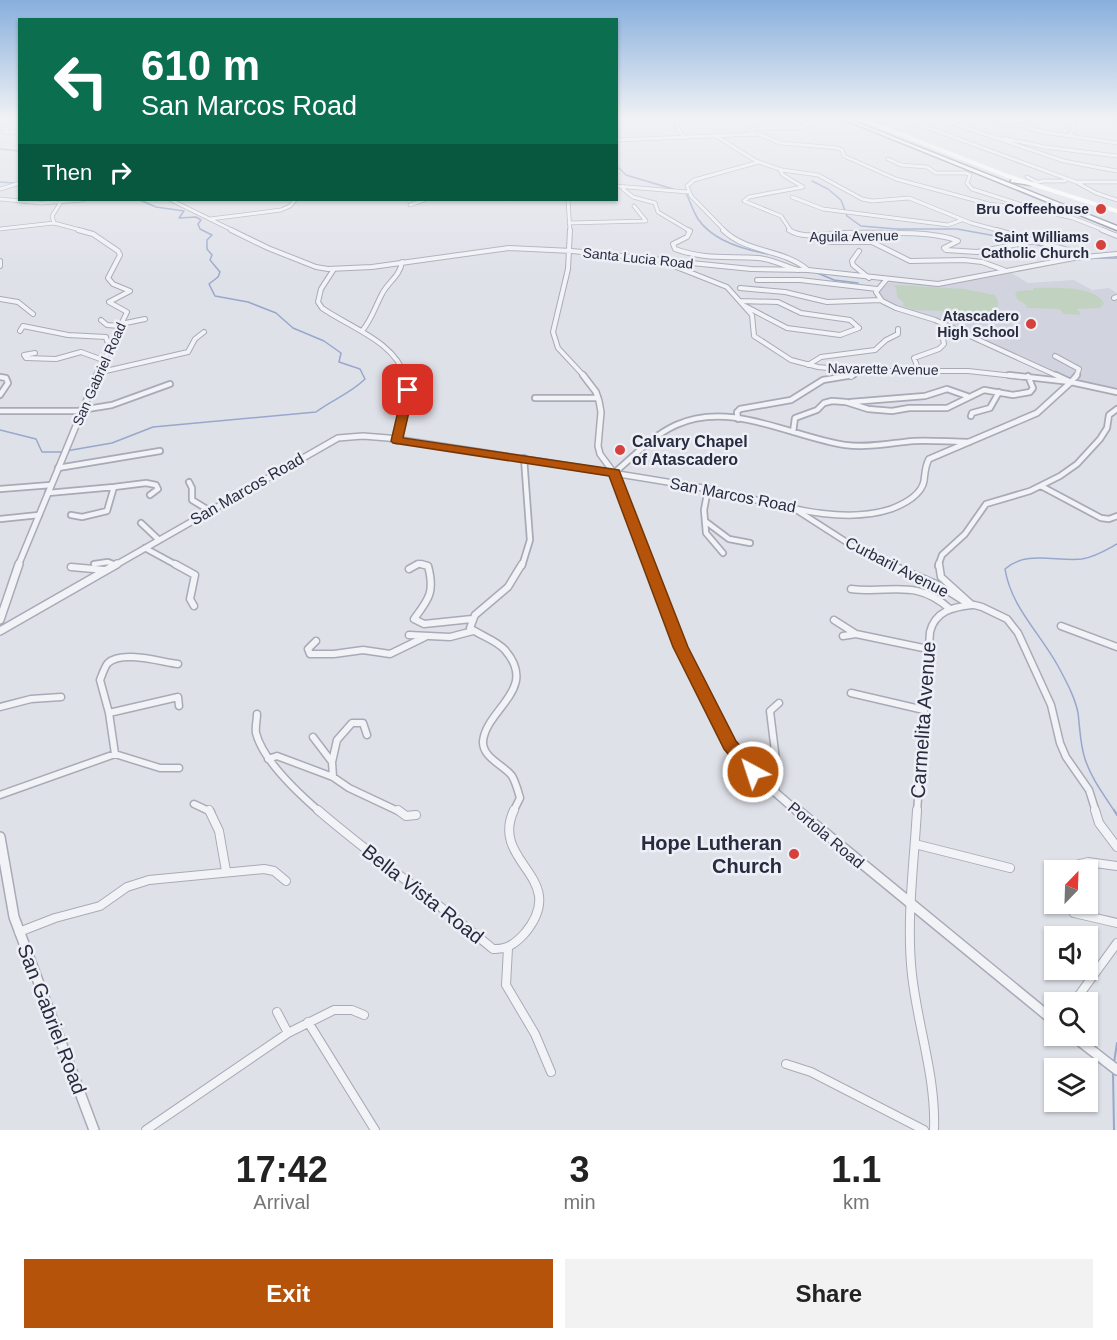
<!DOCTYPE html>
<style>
:root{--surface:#fff;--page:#f2f2f2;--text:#222;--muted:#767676;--accent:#b45309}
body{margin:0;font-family:Arial,sans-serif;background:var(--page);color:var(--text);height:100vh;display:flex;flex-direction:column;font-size:22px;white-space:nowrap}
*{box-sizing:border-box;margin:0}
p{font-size:20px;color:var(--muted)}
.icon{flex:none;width:33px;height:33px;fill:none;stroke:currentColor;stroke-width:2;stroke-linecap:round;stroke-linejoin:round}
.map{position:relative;height:1130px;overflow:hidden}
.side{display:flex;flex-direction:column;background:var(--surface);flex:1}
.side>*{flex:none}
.banner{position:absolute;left:18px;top:18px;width:600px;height:183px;border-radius:0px;box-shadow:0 2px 4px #0004;background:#0b6e4f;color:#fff;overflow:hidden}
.needle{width:39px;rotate:23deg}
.buttons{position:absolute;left:1044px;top:860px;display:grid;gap:12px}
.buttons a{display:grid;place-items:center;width:54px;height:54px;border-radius:0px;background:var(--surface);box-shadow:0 2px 4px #0004;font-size:30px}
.pin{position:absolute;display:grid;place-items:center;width:51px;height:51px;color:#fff;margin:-26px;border-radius:12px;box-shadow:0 3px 9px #0006}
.me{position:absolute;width:66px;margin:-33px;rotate:320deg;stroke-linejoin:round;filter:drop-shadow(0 0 4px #0008)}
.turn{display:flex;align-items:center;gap:21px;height:126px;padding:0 24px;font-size:27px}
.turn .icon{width:78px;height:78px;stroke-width:2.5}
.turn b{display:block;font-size:42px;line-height:51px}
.then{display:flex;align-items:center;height:57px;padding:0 24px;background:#0003;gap:12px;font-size:22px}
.eta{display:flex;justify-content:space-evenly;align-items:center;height:102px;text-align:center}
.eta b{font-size:36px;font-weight:600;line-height:42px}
.cta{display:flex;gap:12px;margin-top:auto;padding:12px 24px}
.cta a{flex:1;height:69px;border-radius:0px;background:var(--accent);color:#fff;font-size:24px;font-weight:600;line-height:69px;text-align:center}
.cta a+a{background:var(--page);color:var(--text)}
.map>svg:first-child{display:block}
</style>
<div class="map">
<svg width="1117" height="1130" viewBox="0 0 1117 1130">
<rect width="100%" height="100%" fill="#dfe1e9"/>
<path fill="#d1d3de" d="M 1008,271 L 1028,283 L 1074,280 L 1092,290 L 1109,288 L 1117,293 L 1117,390 L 1080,383 L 1058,375 L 931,318 L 900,309 L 884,301 L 878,292 L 891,281 L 941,285 Z"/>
<path fill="#c1d3c0" d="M 896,285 L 964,289 L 995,295 L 998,301 L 998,313 L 914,310 L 903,306 L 904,303 L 897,297 L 896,287 L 893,287 Z
M 1033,288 C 1052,288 1094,285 1104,303 L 1100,308 L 1077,309 L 1081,315 L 1064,314 L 1059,309 L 1027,308 L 1025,307 L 1027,306 L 1017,299 L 1015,293 L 1018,291 L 1034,290 Z"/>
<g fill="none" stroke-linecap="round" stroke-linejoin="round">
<path stroke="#98a7cb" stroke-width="1.5" d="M 0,149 L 20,151
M 619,168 L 626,175 L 673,189
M 812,181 L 828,189 L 841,200 L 847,216 L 861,226 L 897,229 L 957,229 L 1023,241
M 0,182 L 14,183
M 686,193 C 690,201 693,211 698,219 C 713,241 745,250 769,254
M 1030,243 L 1081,256
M 1091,258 L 1117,258
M 815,272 L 834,280 L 858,283
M 0,430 L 36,439 L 42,452 L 62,452
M 66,451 L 112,443 L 153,427 L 316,412 C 332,400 351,393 365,379 L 360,369 L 339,362 L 341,353 L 324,341 L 293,328 L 276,313 L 248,302 L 215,296 L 209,284 L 218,277 L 220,272 L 210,260 L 212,255 L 207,249 L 207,240 L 212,235 L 200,229 L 198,224 L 201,220 L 196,217 L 179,218 L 184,211 L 156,207 L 140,200
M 1115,812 C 1104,795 1091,778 1085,759 C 1080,744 1080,728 1078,713 C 1075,697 1066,681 1058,666 C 1040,633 1011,607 1005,569 C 1026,550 1057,562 1082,559 C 1095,557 1106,550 1117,544"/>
<path stroke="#98a7cb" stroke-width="2" d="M 1114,810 L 1117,815
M 1114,1063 L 1117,1043
M 1113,1071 L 1114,1130"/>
<defs>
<path id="minor-far4" d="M 758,119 L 764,127
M 904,119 L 1076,182 L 1096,193 L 1117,200
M 940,119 L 1064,161 L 1117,171
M 996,119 L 1043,132 L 1117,143
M 0,122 L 10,124 L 4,132 L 20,132
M 752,134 L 752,130 L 756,128 L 797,128 L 821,119
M 716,136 L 756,161 L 782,170 L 818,175 L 862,199 L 872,201 L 909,198 L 971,223 L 1001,231
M 1069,136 L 1074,129 L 1071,119
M 1003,138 L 1045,147 L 1117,156
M 888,159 L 901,165 L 927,167 L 936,173 L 966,173 L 970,175 L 967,183 L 972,189 L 1038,210
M 779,169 L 783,175 L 803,187 L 749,197 L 744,201 L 781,216 L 791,231
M 1027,177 L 1037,182
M 1077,182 L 1117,182
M 1031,184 L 1043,181 L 1065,181
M 616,186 L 687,192
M 623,186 L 623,189 L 633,197 L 655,203 L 658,212 L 690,231
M 0,189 L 20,183
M 792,197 L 823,209 L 948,225 L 962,220
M 410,205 L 424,200
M 210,219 L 281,210 L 290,206 L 295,200
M 569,223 L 646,221 L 634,206
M 0,229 L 54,223
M 725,231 L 691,196 L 687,186 L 694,180 L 759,162"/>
<path id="minor-far3" d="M 688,230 L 690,231 L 687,237 L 673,244 L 675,249 C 705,260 727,256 758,258 C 771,259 785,266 798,270
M 723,230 C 748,254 782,248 808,270
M 789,230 C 805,240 825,233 843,233 C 873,233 932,230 958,241 L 944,248 L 946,250 L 977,252 L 1035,241
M 996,230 L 1089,256
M 812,238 L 832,242 L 872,242 L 910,261 L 964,260 L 982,262 L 1004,270
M 859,251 L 852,261 L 853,265 L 869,278
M 0,261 L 0,266
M 671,261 L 674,266 L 727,287 L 752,315 L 754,336 L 791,360 L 818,367 L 858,371 L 968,371 L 1023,377
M 334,269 L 321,289 L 318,302 L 322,308 C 349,327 396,342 405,377
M 757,280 L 800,280 L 877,289
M 886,280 L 876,292 L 882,301 L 896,308 L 935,320 L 1060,377
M 740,288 L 785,292 L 827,302 L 881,300
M 1114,298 L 1117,297
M 0,299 L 18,302 L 33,314
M 740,301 L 778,302 L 801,313 L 850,320 L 859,328 L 840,335 L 787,328 L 745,306
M 101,320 L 107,325 L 120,326
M 121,324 L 145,319
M 20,331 L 23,326 L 68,335 L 106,337 L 107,341 L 111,342
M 362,331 C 372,319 375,307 382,294 C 388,282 400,276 402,262
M 35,353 L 24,355 L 26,358 L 56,359 L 81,352 L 103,360
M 1055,356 L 1079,369 L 1076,377
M 808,365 L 821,357 L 875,350 L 886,340 L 898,334 L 898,329
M 919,371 L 914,358 L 939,349 L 944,344 L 942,334 L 951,328
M 97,373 L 188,352 L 195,339 L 204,332
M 851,377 L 858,371"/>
<path id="minor-far2" d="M 1009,375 L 1071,382 L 1077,375
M 1056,375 L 1071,382 L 1117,392
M 0,377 L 6,378 L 8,383 L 0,395
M 535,398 L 598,398
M 851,402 L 925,396 L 947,389 L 967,396
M 81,410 L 112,405 L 170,384
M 0,411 L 81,411
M 971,416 L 972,413 L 990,408 L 999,392
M 738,419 L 737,412 L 740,409 L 791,400 L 823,380 L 853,375
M 793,432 L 795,418 L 817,410 L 824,403 L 832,401 L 846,402 L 868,409 L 892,411 L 909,408 L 947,408 L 984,390 L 1013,395 L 1030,392 L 1033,388 L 1028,376
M 397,441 C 403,419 411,398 405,375
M 58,468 L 160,451
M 614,473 C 633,457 652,436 676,425 C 731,400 791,437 845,445 C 868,448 891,443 914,441 C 932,440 951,442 969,442
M 189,482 L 192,488 L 192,500 L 210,511
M 1041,486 L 1101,518 L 1109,519 L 1117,516
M 114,487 L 146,483 L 156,485 L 158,489 L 150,495
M 0,489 L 51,485
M 708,489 L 704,510 L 706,533 L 723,553
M 48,493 L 114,487 L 107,511 L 82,517 L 71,515
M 795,509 L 865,554 L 893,566
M 0,519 L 39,515
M 705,521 L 729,539 L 750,543
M 141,523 L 159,540
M 145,548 L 178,566
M 94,564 L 108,562 L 116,565
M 415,566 L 419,564 L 428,566
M 522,566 L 530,540 L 524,458
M 938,566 L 942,555 L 965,534 L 986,504 L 1030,491 L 1060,476 L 1077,464 L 1100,439 L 1107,428 L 1109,415 L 1117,409"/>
<path id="minor-far1" d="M 175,564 L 195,575 L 190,599 L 194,606
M 421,564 L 428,566 C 435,592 429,599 414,619 L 424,624 L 472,619
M 889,564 L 940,586 L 967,603 L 982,607 L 1007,619 L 1018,633 L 1051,705 L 1060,743 L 1066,757 L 1089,790 L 1096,812
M 71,567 L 105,570
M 409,569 L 418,564
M 851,589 C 892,594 915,578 950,609
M 834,620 L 856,634 L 928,649
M 1061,626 L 1117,647
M 409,635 L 450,637 L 473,631
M 843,636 L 856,634
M 316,641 L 308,649 L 310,654 L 334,654 L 363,650 L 390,654 L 425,637
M 851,693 L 924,710
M 0,707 L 31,699 L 61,697
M 109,713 L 178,697 L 179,706
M 257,714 C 257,720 255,727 256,733 C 263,761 298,793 320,812
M 313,737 L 332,762 L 333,777
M 115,754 L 109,713 L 100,680 C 102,675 105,666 108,663 C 122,650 161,662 178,664
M 268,759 L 277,756 L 333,777 L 349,788 L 400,812
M 332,762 L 337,740 L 352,723 L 363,723 L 367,735
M 775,792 L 777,768 L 770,711 L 779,703
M 0,795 L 115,754 L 160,768 L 179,768
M 194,804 L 211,812
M 513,812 L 520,798 C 518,791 516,783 512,776 C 504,765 482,758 483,741 C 487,708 539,689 505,650 C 496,640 481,636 470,628 L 475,615 L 508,587 L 522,564
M 917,812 L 930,632 C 935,611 953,607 972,605 L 941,577 L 939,564"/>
<path id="minor" d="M 209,810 L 219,831 L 226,871
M 318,810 C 375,859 436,901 493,949 C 507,950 516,943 525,933 C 571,877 489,863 514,810
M 398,810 L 406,816 L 416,815
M 917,810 C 914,865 906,920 912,975 C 918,1028 936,1077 934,1130
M 1095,810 L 1099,823 L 1117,847
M 915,844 L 1010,868
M 1076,865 L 1088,862 L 1117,866
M 1074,913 L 1117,923
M 19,932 L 55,918 L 100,906 L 127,887 L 149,880 L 264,869 L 274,871 L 286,881
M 508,948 L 506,985 L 535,1034 L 551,1072
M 1074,1002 L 1117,943
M 277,1012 L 288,1033
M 308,1022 L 375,1130
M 786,1064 L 811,1072 L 924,1130
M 146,1130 L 288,1033 L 334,1010 L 352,1010 L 364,1015"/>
<path id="tertiary-far4" d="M 678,119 L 677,127 L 684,138
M 616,140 L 759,134 L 780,143 L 838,148 L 842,150 L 844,156 L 896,179 L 989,204 L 1038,210 L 1073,218 L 1106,231
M 0,199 L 41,203 L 83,200
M 171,200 L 234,231
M 568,200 L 570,231
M 61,202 L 52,216 L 54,223 L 84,231"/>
<path id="tertiary-far3" d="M 78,230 L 93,234 L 118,251 L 120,255 L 108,278 L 113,284 L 130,291 L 109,302 L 127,312 L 96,377
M 231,230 L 268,248 L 316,267 L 328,269 L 372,267 L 509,248 L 572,251 L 751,269 L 808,270 L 938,284 L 1074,258 L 1117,254
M 570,230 L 568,269 L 553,332 L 558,348 L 585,377
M 1102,230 L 1117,236"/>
<path id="tertiary-far2" d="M 583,375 L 596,392 L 599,401 L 601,412 L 598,446 L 600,454 L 614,473 L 649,566
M 18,566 L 97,375
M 114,566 L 338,438 L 363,436 L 388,438 C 493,454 598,470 703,488 C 760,498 834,528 891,509 C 904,504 921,496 924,481 C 925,473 925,466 929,459 L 1037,413 L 1071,382"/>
<path id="tertiary-far1" d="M 649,564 L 676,637 L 724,735 L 753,773 L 798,812
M 0,620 L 19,564
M 0,631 L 117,564"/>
<path id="tertiary" d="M 797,810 L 1054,1021
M 0,837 L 14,917 L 94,1130
M 1072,1035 L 1117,1070"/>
<path id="motorway" d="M 843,119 L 848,119 L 1117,226 L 1117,230 Z
M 1013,180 L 1031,183 L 1033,184 L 1031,185 L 1011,182 L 1011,180 Z"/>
</defs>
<use href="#minor-far4" stroke="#a8abb7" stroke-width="4.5"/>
<use href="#minor-far3" stroke="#a8abb7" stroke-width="6"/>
<use href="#minor-far2" stroke="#a8abb7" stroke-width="8"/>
<use href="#minor-far1" stroke="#a8abb7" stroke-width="9"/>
<use href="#minor" stroke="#a8abb7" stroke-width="10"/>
<use href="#tertiary-far4" stroke="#a8abb7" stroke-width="4.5"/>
<use href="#tertiary-far3" stroke="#a8abb7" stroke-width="6"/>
<use href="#tertiary-far2" stroke="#a8abb7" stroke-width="8"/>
<use href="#tertiary-far1" stroke="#a8abb7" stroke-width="10"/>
<use href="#tertiary" stroke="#a8abb7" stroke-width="12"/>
<use href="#motorway" stroke="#858ba0" stroke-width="3"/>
<use href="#minor-far4" stroke="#f2f3f7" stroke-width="3"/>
<use href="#minor-far3" stroke="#f2f3f7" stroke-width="4"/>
<use href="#minor-far2" stroke="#f2f3f7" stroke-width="4.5"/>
<use href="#minor-far1" stroke="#f2f3f7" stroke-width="6"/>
<use href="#minor" stroke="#f2f3f7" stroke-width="8"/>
<use href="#tertiary-far4" stroke="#f2f3f7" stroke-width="3"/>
<use href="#tertiary-far3" stroke="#f2f3f7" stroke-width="4"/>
<use href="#tertiary-far2" stroke="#f2f3f7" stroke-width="5"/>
<use href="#tertiary-far1" stroke="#f2f3f7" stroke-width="7"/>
<use href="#tertiary" stroke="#f2f3f7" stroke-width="9"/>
<path stroke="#fff" stroke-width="4" d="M 862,119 L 1010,177 L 1117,211"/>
<use href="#motorway" fill="#fff" fill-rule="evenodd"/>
</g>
<linearGradient id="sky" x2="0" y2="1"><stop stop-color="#88afdc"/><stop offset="0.43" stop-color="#f1f2f5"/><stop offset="1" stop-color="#f1f2f5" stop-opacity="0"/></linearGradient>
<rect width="1117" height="277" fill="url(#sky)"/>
<path fill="#b45309" stroke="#753606" stroke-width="1.5" d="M 408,387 L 414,390 L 403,438 L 619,470 L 688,647 L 736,741 L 759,768 L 761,772 L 759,777 L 753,779 L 747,777 L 724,749 L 673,647 L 609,476 L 393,443 L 391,441 L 403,390 Z"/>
<g fill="#d5423d" stroke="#eef0f6" stroke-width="2">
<circle cx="1101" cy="209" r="6"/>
<circle cx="1101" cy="245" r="6"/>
<circle cx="1031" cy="324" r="6"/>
<circle cx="620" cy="450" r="6"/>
<circle cx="794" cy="854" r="6"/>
</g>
<g text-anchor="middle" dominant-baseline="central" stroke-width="5" stroke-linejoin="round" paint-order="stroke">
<g font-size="14" font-weight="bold" fill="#272c41" stroke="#eef0f6" text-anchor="end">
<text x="1089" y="209">Bru Coffeehouse</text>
<text x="1089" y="237">Saint Williams<tspan x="1089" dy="16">Catholic Church</tspan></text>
<text x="1019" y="316">Atascadero<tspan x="1019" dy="16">High School</tspan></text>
</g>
<g font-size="14" fill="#272c41" stroke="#eef0f6">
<text transform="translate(854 236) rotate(-1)">Aguila Avenue</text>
<text transform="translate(638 258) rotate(6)">Santa Lucia Road</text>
<text transform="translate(883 369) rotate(1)">Navarette Avenue</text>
<text transform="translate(99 374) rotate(-66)">San Gabriel Road</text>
</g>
<g font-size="16" font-weight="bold" fill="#272c41" stroke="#eef0f6" text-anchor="start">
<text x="632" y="441">Calvary Chapel<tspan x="632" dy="18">of Atascadero</tspan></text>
</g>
<g font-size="16" fill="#272c41" stroke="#eef0f6">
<text transform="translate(247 489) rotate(-30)">San Marcos Road</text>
<text transform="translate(733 495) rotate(11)">San Marcos Road</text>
<text transform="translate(897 567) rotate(27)">Curbaril Avenue</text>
<text transform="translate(826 835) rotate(40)">Portola Road</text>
</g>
<g font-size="20" fill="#272c41" stroke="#eef0f6">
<text transform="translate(923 720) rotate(-86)">Carmelita Avenue</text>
<text transform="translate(423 894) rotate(38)">Bella Vista Road</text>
<text transform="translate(52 1019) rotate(69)">San Gabriel Road</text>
</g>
<g font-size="20" font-weight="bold" fill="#272c41" stroke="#eef0f6" text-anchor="end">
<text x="782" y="843">Hope Lutheran<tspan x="782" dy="23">Church</tspan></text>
</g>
</g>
</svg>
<div class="buttons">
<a><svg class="needle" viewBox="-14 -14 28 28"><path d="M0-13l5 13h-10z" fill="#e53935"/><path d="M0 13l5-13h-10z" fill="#767676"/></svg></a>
<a><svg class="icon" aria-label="sound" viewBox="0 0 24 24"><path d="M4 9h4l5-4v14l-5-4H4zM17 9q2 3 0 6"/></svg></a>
<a><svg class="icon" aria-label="search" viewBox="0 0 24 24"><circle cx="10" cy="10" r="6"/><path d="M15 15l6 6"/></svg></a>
<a><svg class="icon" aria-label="layers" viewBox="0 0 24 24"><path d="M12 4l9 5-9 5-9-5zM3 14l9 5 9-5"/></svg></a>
</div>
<div class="pin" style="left:408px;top:390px;background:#d93025"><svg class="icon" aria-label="arrive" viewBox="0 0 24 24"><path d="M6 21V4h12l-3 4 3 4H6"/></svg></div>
<svg class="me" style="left:753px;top:772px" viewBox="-20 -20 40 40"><circle r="17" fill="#b45309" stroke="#fff" stroke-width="3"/><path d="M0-11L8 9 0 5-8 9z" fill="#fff"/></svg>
<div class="banner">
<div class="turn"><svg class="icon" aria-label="left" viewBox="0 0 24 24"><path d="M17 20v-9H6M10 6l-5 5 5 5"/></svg><div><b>610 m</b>San Marcos Road</div></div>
<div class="then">Then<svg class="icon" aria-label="right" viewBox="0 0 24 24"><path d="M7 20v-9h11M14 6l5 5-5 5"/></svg></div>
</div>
</div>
<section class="side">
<div class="eta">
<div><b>17:42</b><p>Arrival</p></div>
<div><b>3</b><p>min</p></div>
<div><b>1.1</b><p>km</p></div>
</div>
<div class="cta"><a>Exit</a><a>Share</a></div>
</section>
